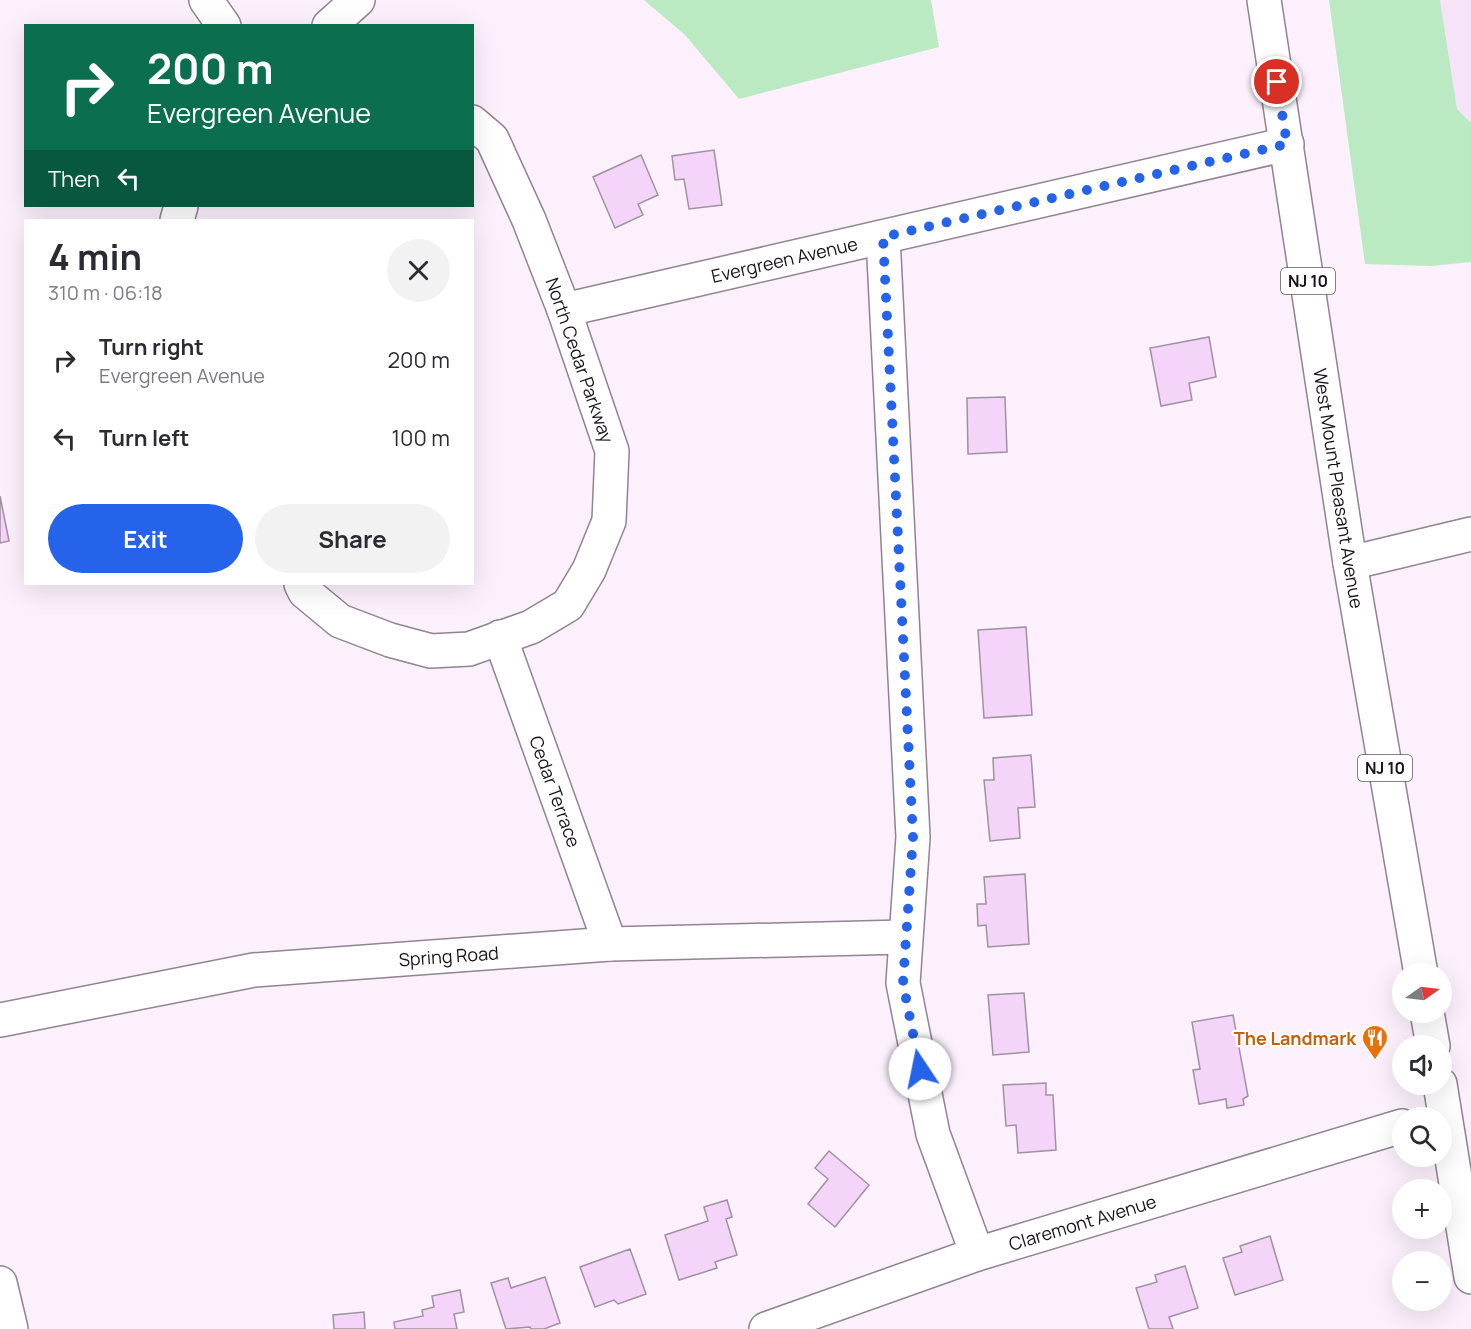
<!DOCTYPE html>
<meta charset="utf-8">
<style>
:root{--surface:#fff;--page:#f2f2f3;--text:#2b2b33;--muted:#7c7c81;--accent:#2563eb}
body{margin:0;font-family:Manrope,sans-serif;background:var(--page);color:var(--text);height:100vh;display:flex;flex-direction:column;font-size:22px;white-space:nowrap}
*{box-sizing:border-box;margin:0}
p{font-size:20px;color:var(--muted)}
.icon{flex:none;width:33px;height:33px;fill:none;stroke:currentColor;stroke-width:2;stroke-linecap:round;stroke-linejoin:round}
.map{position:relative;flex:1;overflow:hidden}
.side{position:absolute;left:24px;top:219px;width:450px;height:366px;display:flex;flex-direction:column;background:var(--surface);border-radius:0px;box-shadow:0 6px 24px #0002}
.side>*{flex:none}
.hud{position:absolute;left:24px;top:24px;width:450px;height:183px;border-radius:0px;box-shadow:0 6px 24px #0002;background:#0b6e4f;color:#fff;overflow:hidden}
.needle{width:39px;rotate:76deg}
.tools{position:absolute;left:1392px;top:963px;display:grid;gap:12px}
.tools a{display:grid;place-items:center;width:60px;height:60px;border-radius:50%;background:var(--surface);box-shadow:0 6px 24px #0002;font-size:30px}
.pin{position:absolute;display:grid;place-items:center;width:51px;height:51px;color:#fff;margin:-26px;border:3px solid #fff;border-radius:50%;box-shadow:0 2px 6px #0007}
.me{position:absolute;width:66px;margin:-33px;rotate:349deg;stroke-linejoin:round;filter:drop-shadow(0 0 4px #0008)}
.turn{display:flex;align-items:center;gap:21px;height:126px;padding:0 24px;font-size:27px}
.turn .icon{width:78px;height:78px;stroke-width:2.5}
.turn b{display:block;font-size:42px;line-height:51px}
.then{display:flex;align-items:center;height:57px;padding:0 24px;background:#0003;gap:12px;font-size:22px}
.round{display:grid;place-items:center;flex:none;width:63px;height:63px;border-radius:32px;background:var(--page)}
.overview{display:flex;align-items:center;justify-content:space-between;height:102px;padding:0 24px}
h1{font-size:36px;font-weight:700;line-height:45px}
.action{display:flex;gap:12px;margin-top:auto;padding:12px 24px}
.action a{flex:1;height:69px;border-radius:36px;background:var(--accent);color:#fff;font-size:24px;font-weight:700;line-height:69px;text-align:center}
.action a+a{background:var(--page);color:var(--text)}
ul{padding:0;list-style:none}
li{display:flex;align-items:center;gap:18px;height:78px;padding:0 24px}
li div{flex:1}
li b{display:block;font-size:22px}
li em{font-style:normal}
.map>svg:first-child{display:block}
</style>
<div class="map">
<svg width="1471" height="1329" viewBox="0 0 1471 1329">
<rect width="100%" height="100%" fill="#fcf0fd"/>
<path fill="#f7e3f9" d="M 1440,0 L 1471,0 L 1471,123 L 1457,109 Z"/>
<path fill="#bbe9c2" d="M 644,0 L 931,0 L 939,47 L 739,99 L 685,35 Z
M 1329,0 L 1440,0 L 1457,109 L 1471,123 L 1471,262 L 1431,266 L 1365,264 Z"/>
<path fill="#f5d4f9" stroke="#9f92a0" stroke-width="1.5" d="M 714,150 L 722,205 L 689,209 L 684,179 L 675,180 L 672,156 Z
M 641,155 L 658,195 L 638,204 L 643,215 L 615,228 L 593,177 Z
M 1209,337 L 1216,377 L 1189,383 L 1192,400 L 1161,406 L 1150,348 Z
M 1005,397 L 1007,452 L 968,454 L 967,398 Z
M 0,496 L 9,541 L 0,543 Z
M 1026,627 L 1032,715 L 984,718 L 978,630 Z
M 1031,755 L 1035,807 L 1018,808 L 1020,838 L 990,841 L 984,780 L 994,780 L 993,758 Z
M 1025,874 L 1029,944 L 988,947 L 986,925 L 978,926 L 977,904 L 986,904 L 984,877 Z
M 1024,993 L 1029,1052 L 993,1055 L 988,995 Z
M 1233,1015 L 1248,1096 L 1243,1099 L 1244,1105 L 1227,1108 L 1226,1099 L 1199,1104 L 1193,1070 L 1200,1069 L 1192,1022 Z
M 1046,1083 L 1046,1095 L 1053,1095 L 1056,1150 L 1018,1153 L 1016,1125 L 1006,1126 L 1003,1085 Z
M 829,1151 L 869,1185 L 835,1227 L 808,1204 L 828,1179 L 815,1168 Z
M 727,1200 L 732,1217 L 726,1219 L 737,1255 L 715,1262 L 717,1268 L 679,1280 L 665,1235 L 708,1221 L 704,1207 Z
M 1270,1236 L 1283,1280 L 1235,1295 L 1223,1258 L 1242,1252 L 1240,1246 Z
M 630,1249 L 646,1294 L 618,1304 L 614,1300 L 595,1307 L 580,1267 Z
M 1185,1266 L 1198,1308 L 1169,1317 L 1173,1329 L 1149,1329 L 1136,1288 L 1157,1282 L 1155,1275 Z
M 545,1277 L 560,1323 L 544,1329 L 531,1329 L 530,1327 L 506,1329 L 491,1283 L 508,1278 L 511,1288 Z
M 460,1290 L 464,1312 L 454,1314 L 457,1329 L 395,1329 L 394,1322 L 423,1316 L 422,1310 L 434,1307 L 432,1296 Z
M 364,1312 L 365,1329 L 334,1329 L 333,1315 Z"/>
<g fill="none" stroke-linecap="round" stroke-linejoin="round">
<defs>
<g id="minor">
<path d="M 206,0 L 224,26"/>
<path d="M 329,26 L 358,0"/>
<path d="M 177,220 L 181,206"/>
<path d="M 883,237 L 913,837 L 903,983 L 933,1134 L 977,1254"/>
<path id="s1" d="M 564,310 L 1287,144"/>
<path d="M 1350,563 L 1471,534"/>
<path d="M 301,584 L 305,592 L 340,621 L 390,640 L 431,651 L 469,649 L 531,627 L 568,605 L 589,570 L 609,521 L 612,451 L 564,310 L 529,220 L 492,139 L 472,122"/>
<path id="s2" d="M 500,637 L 610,944"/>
<path id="s3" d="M 0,1020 L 254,970 L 610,944 L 904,937"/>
<path d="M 0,1283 L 11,1329"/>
<path id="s4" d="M 766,1329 L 977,1254 L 1402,1126"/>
</g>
<g id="major">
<path id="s5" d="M 1264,0 L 1350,563 L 1421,974"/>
<path d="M 1427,1012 L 1433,1046"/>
<path d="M 1440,1084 L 1471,1277"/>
</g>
</defs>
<use href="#minor" stroke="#908392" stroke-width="36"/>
<use href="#major" stroke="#908392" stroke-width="36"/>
<use href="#minor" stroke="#fff" stroke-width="33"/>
<use href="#major" stroke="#fff" stroke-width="33"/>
</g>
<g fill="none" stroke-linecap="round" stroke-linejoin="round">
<path stroke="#2563eb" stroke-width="10" stroke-dasharray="0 18" d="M 920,1069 L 903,983 L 913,837 L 883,237 L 1287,144 L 1277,82"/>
</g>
<defs>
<symbol id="restaurant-pin" viewBox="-11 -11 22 30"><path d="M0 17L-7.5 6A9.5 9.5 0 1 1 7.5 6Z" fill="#e8710a" stroke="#fff"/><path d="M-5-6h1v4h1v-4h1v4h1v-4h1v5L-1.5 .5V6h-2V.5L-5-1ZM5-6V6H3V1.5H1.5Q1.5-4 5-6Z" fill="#fff"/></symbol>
</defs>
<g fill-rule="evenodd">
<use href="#restaurant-pin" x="1360" y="1023" width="30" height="40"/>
</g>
<g text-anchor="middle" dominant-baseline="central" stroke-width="4.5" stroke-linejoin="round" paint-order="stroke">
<g fill="#fff" stroke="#5d595d" stroke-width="1.5">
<rect x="1281" y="268" width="54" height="26" rx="4.5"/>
<rect x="1358" y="755" width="54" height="26" rx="4.5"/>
</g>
<g font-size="16" font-weight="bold" fill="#171217">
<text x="1308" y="281">NJ 10</text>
<text x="1385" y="768">NJ 10</text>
</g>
<g font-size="18" fill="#171217" stroke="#fff">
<text stroke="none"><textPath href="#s1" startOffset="226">Evergreen Avenue</textPath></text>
<text transform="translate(580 360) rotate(71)">North Cedar Parkway</text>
<text stroke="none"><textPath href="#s5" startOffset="494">West Mount Pleasant Avenue</textPath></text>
<text stroke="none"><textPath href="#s2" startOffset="164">Cedar Terrace</textPath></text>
<text stroke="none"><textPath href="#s3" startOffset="454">Spring Road</textPath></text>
<text stroke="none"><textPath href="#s4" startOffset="334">Claremont Avenue</textPath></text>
</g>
<g font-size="18" font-weight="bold" fill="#c56008" stroke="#fff" text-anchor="end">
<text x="1356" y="1038">The Landmark</text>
</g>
</g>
</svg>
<div class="tools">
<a><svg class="needle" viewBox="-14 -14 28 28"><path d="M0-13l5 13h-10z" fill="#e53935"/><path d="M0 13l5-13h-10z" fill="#7c7c81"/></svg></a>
<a><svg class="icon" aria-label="sound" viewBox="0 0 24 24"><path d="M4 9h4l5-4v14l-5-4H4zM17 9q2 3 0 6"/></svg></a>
<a><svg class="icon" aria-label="search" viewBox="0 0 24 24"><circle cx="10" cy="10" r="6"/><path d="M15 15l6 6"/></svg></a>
<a>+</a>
<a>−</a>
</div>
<div class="pin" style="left:1277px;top:82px;background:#d93025"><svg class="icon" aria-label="arrive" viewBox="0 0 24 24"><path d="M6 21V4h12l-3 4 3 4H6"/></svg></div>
<svg class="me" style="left:920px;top:1069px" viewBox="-20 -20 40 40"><circle r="19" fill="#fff"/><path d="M0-13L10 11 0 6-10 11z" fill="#2563eb"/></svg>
<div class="hud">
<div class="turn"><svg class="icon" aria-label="right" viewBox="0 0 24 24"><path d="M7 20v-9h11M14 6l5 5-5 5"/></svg><div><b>200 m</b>Evergreen Avenue</div></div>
<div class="then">Then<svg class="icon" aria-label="left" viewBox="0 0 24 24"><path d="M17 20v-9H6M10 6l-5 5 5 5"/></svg></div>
</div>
<section class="side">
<div class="overview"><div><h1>4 min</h1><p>310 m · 06:18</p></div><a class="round"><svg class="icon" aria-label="close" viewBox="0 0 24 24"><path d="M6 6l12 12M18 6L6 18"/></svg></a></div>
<ul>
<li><svg class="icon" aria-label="right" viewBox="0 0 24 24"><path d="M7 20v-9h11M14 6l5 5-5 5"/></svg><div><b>Turn right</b><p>Evergreen Avenue</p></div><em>200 m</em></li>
<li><svg class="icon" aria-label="left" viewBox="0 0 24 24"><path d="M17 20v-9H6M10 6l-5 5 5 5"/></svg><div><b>Turn left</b></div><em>100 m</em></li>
</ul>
<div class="action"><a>Exit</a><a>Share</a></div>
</section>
</div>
